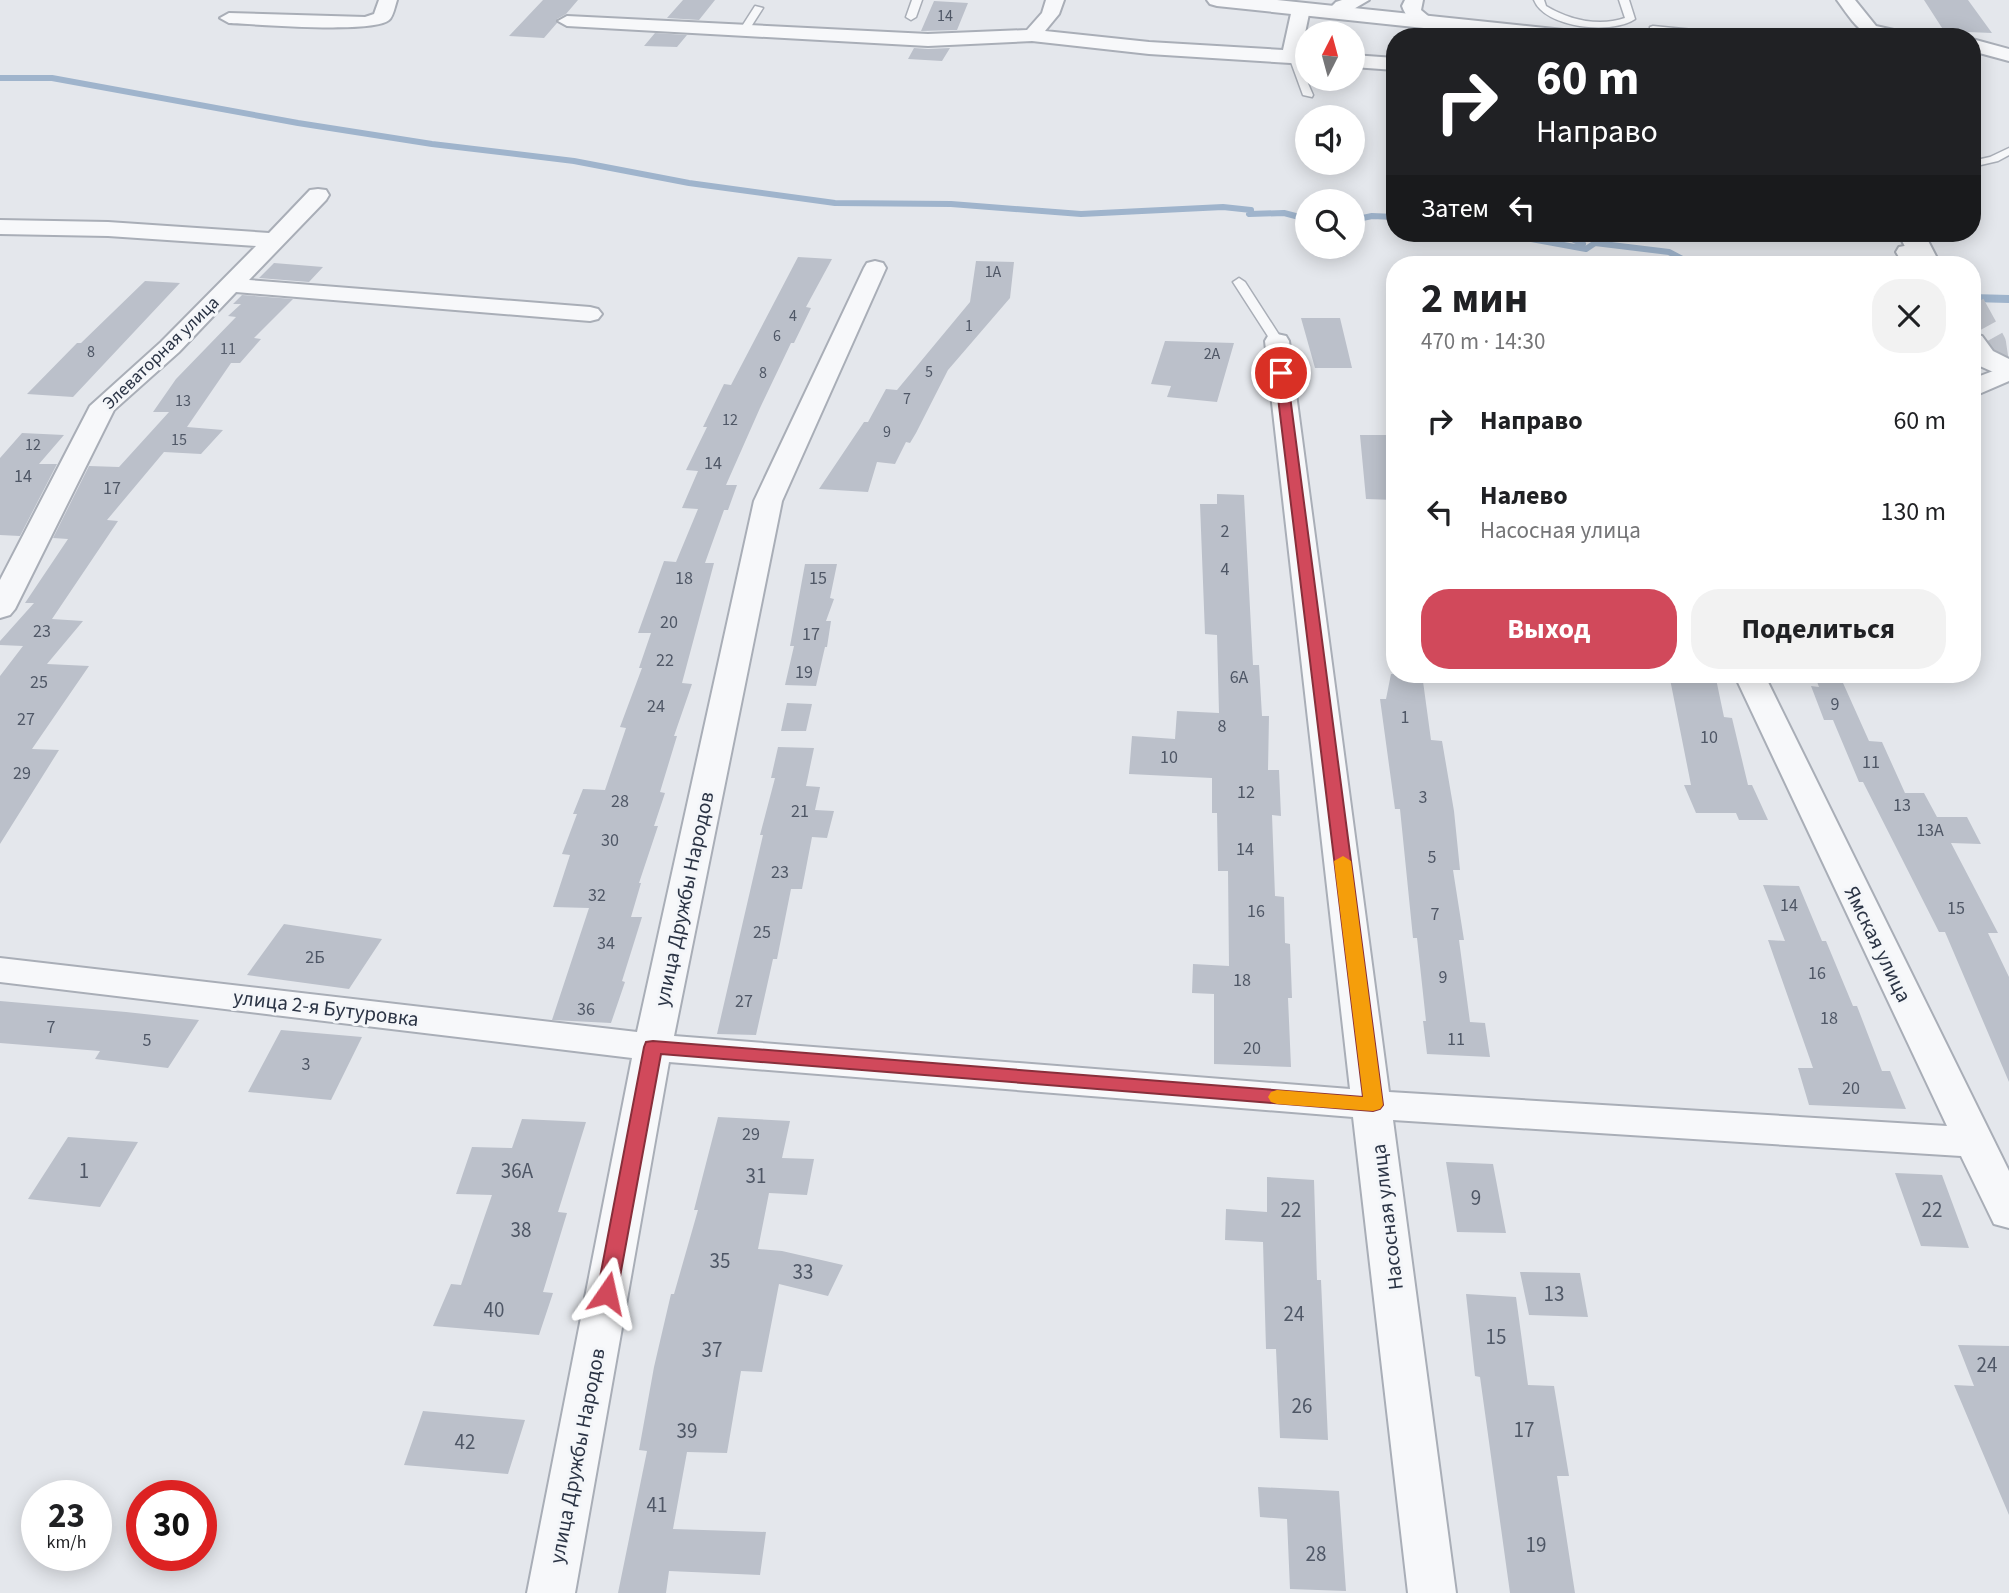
<!DOCTYPE html>
<html lang="ru">
<meta charset="utf-8">
<style>
:root{--surface:#fff;--page:#f2f2f2;--text:#202124;--muted:#757577;--accent:#d1495b}
body{margin:0;font-family:"Source Sans 3",sans-serif;background:var(--page);color:var(--text);height:100vh;display:flex;flex-direction:column;font-size:26px;white-space:nowrap}
*{box-sizing:border-box;margin:0}
p{font-size:23px;color:var(--muted)}
.icon{flex:none;width:38px;height:38px;fill:none;stroke:currentColor;stroke-width:2;stroke-linecap:round;stroke-linejoin:round}
.map{position:relative;flex:1;overflow:hidden}
.details{position:absolute;left:1386px;top:256px;width:595px;height:427px;display:flex;flex-direction:column;background:var(--surface);border-radius:28px;box-shadow:0 4px 18px #0003}
.details>*{flex:none}
.hud{position:absolute;left:1386px;top:28px;width:595px;height:214px;border-radius:28px;box-shadow:0 4px 18px #0003;background:#202124;color:#fff;overflow:hidden}
.needle{width:46px;rotate:6deg}
.buttons{position:absolute;left:1295px;top:21px;display:grid;gap:14px}
.buttons a{display:grid;place-items:center;width:70px;height:70px;border-radius:50%;background:var(--surface);box-shadow:0 4px 18px #0003;font-size:35px}
.speed{position:absolute;left:21px;top:1480px;display:flex;gap:14px;font-size:35px;font-weight:700;text-align:center}
.speed>*{display:grid;place-content:center;width:91px;height:91px;border-radius:50%;background:var(--surface);box-shadow:0 4px 18px #0003;line-height:1}
.speed small{font-size:18px;font-weight:400}
.speed .limit{border:10px solid #d22;background:#fff;color:#111}
.pin{position:absolute;display:grid;place-items:center;width:60px;height:60px;color:#fff;margin:-30px;border:4px solid #fff;border-radius:50%;box-shadow:0 2px 7px #0007}
.me{position:absolute;width:77px;margin:-38px;rotate:11deg;stroke-linejoin:round;filter:drop-shadow(0 0 5px #0008)}
.turn{display:flex;align-items:center;gap:24px;height:147px;padding:0 35px;font-size:32px}
.turn .icon{width:91px;height:91px;stroke-width:2.5}
.turn b{display:block;font-size:49px;line-height:60px}
.then{display:flex;align-items:center;height:66px;padding:0 35px;background:#0003;gap:14px;font-size:26px}
.round{display:grid;place-items:center;flex:none;width:74px;height:74px;border-radius:28px;background:var(--page)}
.summary{display:flex;align-items:center;justify-content:space-between;height:119px;padding:0 35px}
h1{font-size:42px;font-weight:700;line-height:52px}
.button{display:flex;gap:14px;margin-top:auto;padding:14px 35px}
.button a{flex:1;height:80px;border-radius:28px;background:var(--accent);color:#fff;font-size:28px;font-weight:700;line-height:80px;text-align:center}
.button a+a{background:var(--page);color:var(--text)}
ul{padding:0;list-style:none}
li{display:flex;align-items:center;gap:21px;height:91px;padding:0 35px}
li div{flex:1}
li b{display:block;font-size:26px}
li em{font-style:normal}
.map>svg:first-child{display:block}
</style>
<div class="map">
<svg width="2009" height="1593" viewBox="0 0 2009 1593">
<rect width="100%" height="100%" fill="#e4e7ec"/>
<g fill="none" stroke-linecap="round" stroke-linejoin="round">
<path stroke="#9fb4cc" stroke-width="6" d="M 0,78 L 52,78 L 298,123 L 432,144 L 574,161 L 689,183 L 835,203 L 951,204 L 1081,214 L 1223,207 L 1251,210 L 1249,214 L 1284,213 L 1307,219
M 1353,220 L 1372,216 L 1395,217
M 1498,233 L 1586,249 L 1595,243 L 1669,252 L 1690,263
M 1559,233 L 1583,244"/>
<path stroke="#9fb4cc" stroke-width="8" d="M 1687,261 L 1693,264
M 1972,298 L 2009,299"/>
</g>
<path fill="#bbc0ca" d="M 543,0 L 578,0 L 566,14 L 557,19 L 557,23 L 544,38 L 509,36 Z
M 683,0 L 715,0 L 699,20 L 667,18 Z
M 1924,0 L 1968,0 L 1992,33 L 1944,31 Z
M 934,1 L 968,3 L 957,30 L 921,31 Z
M 655,33 L 687,35 L 677,47 L 644,46 Z
M 914,48 L 928,49 L 950,48 L 942,61 L 908,59 Z
M 798,257 L 832,259 L 806,307 L 811,308 L 794,343 L 791,343 L 760,408 L 726,485 L 737,485 L 728,510 L 724,510 L 705,563 L 714,563 L 682,683 L 692,684 L 674,736 L 677,736 L 660,792 L 665,793 L 654,826 L 658,826 L 639,883 L 641,883 L 631,917 L 642,917 L 622,981 L 625,982 L 611,1023 L 552,1020 L 589,908 L 553,907 L 570,855 L 562,854 L 577,814 L 573,814 L 583,789 L 605,790 L 626,728 L 620,727 L 642,668 L 639,668 L 651,633 L 638,633 L 664,561 L 676,562 L 698,509 L 682,508 L 698,471 L 686,470 L 707,427 L 703,427 L 724,384 L 731,385 Z
M 976,261 L 1014,262 L 1010,298 L 948,370 L 916,433 L 910,443 L 906,442 L 895,464 L 877,462 L 868,492 L 819,489 L 864,422 L 868,422 L 886,389 L 897,390 L 970,302 Z
M 274,263 L 323,267 L 309,282 L 259,278 Z
M 145,281 L 180,283 L 73,397 L 27,394 L 77,343 L 81,343 Z
M 242,295 L 293,299 L 254,338 L 261,339 L 240,363 L 231,363 L 187,427 L 223,430 L 201,454 L 164,452 L 107,520 L 118,521 L 52,619 L 83,621 L 47,664 L 89,666 L 32,749 L 59,750 L 0,844 L 0,676 L 23,646 L 0,645 L 0,641 L 34,603 L 25,603 L 68,539 L 53,538 L 89,466 L 119,467 L 169,412 L 153,412 L 176,379 L 236,317 L 228,316 L 241,304 L 233,304 Z
M 1301,318 L 1340,318 L 1352,368 L 1315,368 Z
M 1165,341 L 1234,343 L 1217,402 L 1167,397 L 1171,386 L 1151,384 Z
M 22,433 L 64,435 L 39,464 L 57,464 L 20,536 L 0,535 L 0,458 Z
M 1360,435 L 1389,435 L 1395,460 L 1395,500 L 1366,499 Z
M 1217,494 L 1244,495 L 1253,665 L 1259,665 L 1262,716 L 1269,716 L 1268,770 L 1279,770 L 1281,816 L 1272,815 L 1275,896 L 1284,897 L 1285,943 L 1290,944 L 1292,998 L 1288,998 L 1291,1067 L 1214,1064 L 1214,994 L 1192,993 L 1193,964 L 1229,966 L 1228,871 L 1218,871 L 1217,813 L 1212,813 L 1212,778 L 1129,774 L 1132,736 L 1175,739 L 1177,711 L 1219,713 L 1217,635 L 1205,634 L 1200,504 L 1217,504 Z
M 805,564 L 837,564 L 830,598 L 834,599 L 826,621 L 831,621 L 827,647 L 825,647 L 816,686 L 785,685 L 794,646 L 790,646 Z
M 1391,674 L 1422,674 L 1431,740 L 1442,741 L 1454,811 L 1460,870 L 1453,870 L 1464,940 L 1459,940 L 1470,1022 L 1485,1023 L 1490,1057 L 1427,1054 L 1423,1021 L 1426,1021 L 1417,938 L 1413,938 L 1400,809 L 1395,809 L 1380,699 L 1386,699 Z
M 1669,674 L 1715,674 L 1724,717 L 1732,718 L 1748,785 L 1752,785 L 1768,820 L 1739,820 L 1736,813 L 1696,813 L 1684,785 L 1691,785 Z
M 1814,674 L 1839,674 L 1869,741 L 1882,742 L 1905,793 L 1924,793 L 1937,817 L 1967,817 L 1981,844 L 1951,843 L 1998,933 L 1988,933 L 2009,977 L 2009,1082 L 1945,932 L 1939,932 L 1863,782 L 1859,782 L 1833,720 L 1824,720 L 1811,686 L 1819,687 Z
M 787,703 L 812,704 L 806,731 L 781,731 Z
M 778,747 L 814,748 L 806,786 L 820,787 L 815,810 L 834,811 L 827,838 L 812,837 L 802,889 L 791,889 L 777,959 L 773,959 L 756,1035 L 717,1034 L 763,835 L 760,835 L 775,778 L 771,778 Z
M 1763,885 L 1799,886 L 1822,941 L 1826,941 L 1853,1006 L 1857,1006 L 1882,1071 L 1890,1071 L 1906,1109 L 1809,1105 L 1798,1068 L 1813,1068 L 1768,940 L 1785,941 Z
M 284,924 L 382,939 L 349,989 L 247,975 Z
M 0,1001 L 126,1012 L 199,1020 L 168,1068 L 95,1059 L 100,1051 L 0,1043 Z
M 281,1030 L 362,1037 L 331,1100 L 248,1092 Z
M 718,1117 L 790,1121 L 782,1158 L 814,1159 L 807,1195 L 769,1193 L 758,1249 L 782,1251 L 843,1265 L 828,1296 L 779,1284 L 762,1372 L 741,1371 L 727,1453 L 687,1452 L 673,1529 L 766,1532 L 760,1575 L 669,1571 L 666,1593 L 618,1593 L 647,1451 L 639,1450 L 654,1367 L 671,1294 L 674,1294 L 698,1210 L 694,1210 Z
M 522,1119 L 586,1122 L 558,1212 L 567,1213 L 543,1292 L 553,1293 L 539,1335 L 433,1326 L 451,1284 L 461,1285 L 492,1195 L 456,1194 L 472,1147 L 512,1148 Z
M 68,1137 L 138,1142 L 100,1207 L 28,1199 Z
M 1446,1162 L 1493,1164 L 1506,1233 L 1457,1232 Z
M 1895,1173 L 1942,1175 L 1969,1248 L 1921,1246 Z
M 1267,1177 L 1314,1180 L 1317,1280 L 1321,1280 L 1328,1440 L 1280,1438 L 1276,1349 L 1266,1349 L 1263,1242 L 1225,1240 L 1226,1209 L 1267,1212 Z
M 1520,1272 L 1580,1273 L 1588,1317 L 1529,1315 Z
M 1466,1294 L 1516,1297 L 1528,1385 L 1554,1386 L 1569,1476 L 1557,1476 L 1575,1593 L 1510,1593 L 1480,1377 L 1475,1376 Z
M 1958,1345 L 2009,1346 L 2009,1515 L 1954,1385 L 1974,1386 Z
M 423,1411 L 525,1420 L 508,1474 L 404,1465 Z
M 1258,1487 L 1339,1491 L 1346,1591 L 1290,1589 L 1287,1519 L 1260,1517 Z"/>
<g fill="none" stroke-linecap="round" stroke-linejoin="round">
<path stroke="#bfc3cb" stroke-width="26" stroke-dasharray="26 13" stroke-linecap="butt" d="M 1972,305 L 1993,343 L 1996,363"/>
<defs>
<path id="service" d="M 912,0 L 922,0 L 916,17 L 911,20 L 906,17 Z
M 1534,0 L 1544,0 L 1546,6 C 1569,20 1599,27 1625,18 L 1619,0 L 1629,0 L 1635,19 C 1612,35 1545,28 1534,0 Z
M 755,6 L 763,8 L 747,33 L 741,33 L 739,31 Z
M 1653,26 L 1734,34 L 1739,37 L 1702,37 L 1650,31 L 1650,27 Z
M 1288,54 L 1296,56 L 1313,95 L 1312,97 L 1303,95 Z
M 2009,148 L 2009,155 L 1998,161 L 1972,167 L 1972,161 L 1990,157 Z
M 1239,278 L 1245,282 L 1283,341 L 1282,344 L 1272,344 L 1271,341 L 1233,282 Z"/>
<path id="minor" d="M 379,0 L 397,0 C 395,6 393,17 389,20 C 373,34 256,24 229,23 L 220,18 L 229,13 L 365,17 L 374,14 Z
M 1046,0 L 1064,0 L 1059,14 L 1045,31 L 1149,42 L 1283,50 L 1292,9 L 1301,4 L 1310,9 L 1301,52 L 1307,52 L 1307,64 L 1149,54 L 1032,41 L 928,46 L 567,26 L 558,21 L 567,16 L 928,34 L 1027,30 L 1042,13 Z
M 1342,0 L 1369,0 L 1340,17 L 1328,17 L 1325,13 L 1336,2 Z
M 1405,0 L 1423,0 L 1421,10 L 1434,21 L 1431,25 C 1418,28 1406,19 1402,6 Z
M 1837,0 L 1855,0 L 1876,26 L 1907,33 L 1909,37 C 1863,37 1864,38 1837,0 Z
M 1972,39 L 2009,49 L 2009,61 L 1972,51 Z
M 1353,55 L 1395,58 L 1395,70 L 1353,67 Z
M 318,189 L 326,190 L 329,195 L 326,200 L 249,280 L 590,307 L 598,309 L 602,314 L 598,319 L 590,321 L 236,292 L 179,352 L 114,410 L 15,609 L 10,615 L 0,618 L 0,580 L 90,406 L 161,342 L 256,246 L 108,236 L 0,234 L 0,220 L 108,222 L 269,233 L 310,190 Z
M 1920,243 L 1928,245 L 1931,250 L 1928,255 L 1921,257 L 1925,264 L 1903,264 L 1896,252 L 1899,247 Z
M 875,261 L 883,263 L 886,268 L 782,501 L 674,1036 L 1350,1089 L 1265,341 L 1268,336 L 1277,334 L 1286,336 L 1289,341 L 1389,1092 L 1947,1126 L 1734,674 L 1764,674 L 2009,1171 L 2009,1228 L 1994,1224 L 1961,1156 L 1393,1120 L 1456,1593 L 1408,1593 L 1353,1117 L 669,1062 L 575,1593 L 527,1593 L 632,1058 L 0,982 L 0,958 L 637,1032 L 754,501 L 864,268 L 867,263 Z
M 2009,365 L 2009,381 L 1972,397 L 1972,379 Z"/>
<path id="tertiary" d="M 1207,0 L 1277,0 L 1573,31 L 1581,32 L 1583,37 L 1509,37 L 1217,6 L 1210,4 Z
M 1898,233 L 1924,233 L 1940,264 L 1914,264 Z
M 1972,334 L 1982,336 L 1993,351 L 2009,359 L 2009,379 L 1973,363 Z"/>
</defs>
<use href="#service" stroke="#a9aeb7" stroke-width="3"/>
<use href="#minor" stroke="#a9aeb7" stroke-width="4"/>
<use href="#tertiary" stroke="#a9aeb7" stroke-width="4"/>
<use href="#service" fill="#f7f8fa" fill-rule="evenodd"/>
<use href="#minor" fill="#f7f8fa" fill-rule="evenodd"/>
<use href="#tertiary" fill="#f7f8fa" fill-rule="evenodd"/>
</g>
<path fill="#d1495b" stroke="#882f3b" stroke-width="2" d="M 1281,369 L 1287,373 L 1383,1105 L 1380,1109 L 1373,1111 L 661,1054 L 617,1293 L 614,1298 L 607,1301 L 600,1298 L 597,1293 L 644,1047 L 646,1042 L 653,1041 L 1363,1097 L 1275,373 Z"/>
<path fill="#f59e0b" d="M 1343,856 L 1351,861 L 1383,1105 L 1380,1109 L 1373,1111 L 1277,1104 L 1271,1102 L 1268,1097 L 1271,1092 L 1277,1090 L 1363,1097 L 1334,861 Z"/>
<g text-anchor="middle" dominant-baseline="central" stroke-width="6" stroke-linejoin="round" paint-order="stroke">
<g font-size="16" fill="#4f5766">
<text x="945" y="16">14</text>
<text x="993" y="272">1А</text>
<text x="793" y="316">4</text>
<text x="969" y="326">1</text>
<text x="777" y="336">6</text>
<text x="228" y="349">11</text>
<text x="91" y="352">8</text>
<text x="1212" y="354">2А</text>
<text x="929" y="372">5</text>
<text x="763" y="373">8</text>
<text x="907" y="399">7</text>
<text x="183" y="401">13</text>
<text x="730" y="420">12</text>
<text x="887" y="432">9</text>
<text x="179" y="440">15</text>
<text x="33" y="445">12</text>
</g>
<g font-size="18" fill="#2b3445" stroke="#f4f6f9">
<text transform="translate(161 353) rotate(-44)">Элеваторная улица</text>
</g>
<g font-size="18" fill="#4f5766">
<text x="713" y="463">14</text>
<text x="23" y="476">14</text>
<text x="112" y="488">17</text>
<text x="1225" y="531">2</text>
<text x="1225" y="569">4</text>
<text x="684" y="578">18</text>
<text x="818" y="578">15</text>
<text x="669" y="622">20</text>
<text x="42" y="631">23</text>
<text x="811" y="634">17</text>
<text x="665" y="660">22</text>
<text x="804" y="672">19</text>
<text x="1239" y="677">6А</text>
<text x="39" y="682">25</text>
<text x="1835" y="704">9</text>
<text x="656" y="706">24</text>
<text x="1405" y="717">1</text>
<text x="26" y="719">27</text>
<text x="1222" y="726">8</text>
<text x="1709" y="737">10</text>
<text x="1169" y="757">10</text>
<text x="1871" y="762">11</text>
<text x="22" y="773">29</text>
<text x="1246" y="792">12</text>
<text x="1423" y="797">3</text>
<text x="620" y="801">28</text>
<text x="1902" y="805">13</text>
<text x="800" y="811">21</text>
<text x="1930" y="830">13А</text>
<text x="610" y="840">30</text>
<text x="1245" y="849">14</text>
<text x="1432" y="857">5</text>
<text x="780" y="872">23</text>
<text x="597" y="895">32</text>
<text x="1789" y="905">14</text>
<text x="1956" y="908">15</text>
<text x="1256" y="911">16</text>
<text x="1435" y="914">7</text>
<text x="762" y="932">25</text>
<text x="606" y="943">34</text>
<text x="315" y="957">2Б</text>
<text x="1817" y="973">16</text>
<text x="1443" y="977">9</text>
<text x="1242" y="980">18</text>
<text x="744" y="1001">27</text>
<text x="586" y="1009">36</text>
<text x="1829" y="1018">18</text>
<text x="51" y="1027">7</text>
<text x="1456" y="1039">11</text>
<text x="147" y="1040">5</text>
<text x="1252" y="1048">20</text>
<text x="306" y="1064">3</text>
<text x="1851" y="1088">20</text>
<text x="751" y="1134">29</text>
</g>
<g font-size="21" fill="#2b3445" stroke="#f4f6f9">
<text transform="translate(684 899) rotate(-78)">улица Дружбы Народов</text>
<text transform="translate(1878 944) rotate(64)">Ямская улица</text>
<text transform="translate(326 1008) rotate(7)">улица 2-я Бутуровка</text>
<text transform="translate(1387 1217) rotate(-97)">Насосная улица</text>
<text transform="translate(577 1456) rotate(-79)">улица Дружбы Народов</text>
</g>
<g font-size="21" fill="#4f5766">
<text x="84" y="1171">1</text>
<text x="517" y="1171">36А</text>
<text x="756" y="1176">31</text>
<text x="1476" y="1198">9</text>
<text x="1291" y="1210">22</text>
<text x="1932" y="1210">22</text>
<text x="521" y="1230">38</text>
<text x="720" y="1261">35</text>
<text x="803" y="1272">33</text>
<text x="1554" y="1294">13</text>
<text x="494" y="1310">40</text>
<text x="1294" y="1314">24</text>
<text x="1496" y="1337">15</text>
<text x="712" y="1350">37</text>
<text x="1987" y="1365">24</text>
<text x="1302" y="1406">26</text>
<text x="1524" y="1430">17</text>
<text x="687" y="1431">39</text>
<text x="465" y="1442">42</text>
<text x="657" y="1505">41</text>
<text x="1536" y="1545">19</text>
<text x="1316" y="1554">28</text>
</g>
</g>
</svg>
<div class="buttons">
<a><svg class="needle" viewBox="-14 -14 28 28"><path d="M0-13l5 13h-10z" fill="#e53935"/><path d="M0 13l5-13h-10z" fill="#757577"/></svg></a>
<a><svg class="icon" aria-label="sound" viewBox="0 0 24 24"><path d="M4 9h4l5-4v14l-5-4H4zM17 9q2 3 0 6"/></svg></a>
<a><svg class="icon" aria-label="search" viewBox="0 0 24 24"><circle cx="10" cy="10" r="6"/><path d="M15 15l6 6"/></svg></a>
</div>
<div class="speed"><div>23<small>km/h</small></div><div class="limit">30</div></div>
<div class="pin" style="left:1281px;top:373px;background:#d93025"><svg class="icon" aria-label="arrive" viewBox="0 0 24 24"><path d="M6 21V4h12l-3 4 3 4H6"/></svg></div>
<svg class="me" style="left:607px;top:1293px" viewBox="-20 -20 40 40"><path d="M0-17L14 15 0 8-14 15z" fill="#d1495b" stroke="#fff" stroke-width="4"/></svg>
<div class="hud">
<div class="turn"><svg class="icon" aria-label="right" viewBox="0 0 24 24"><path d="M7 20v-9h11M14 6l5 5-5 5"/></svg><div><b>60 m</b>Направо</div></div>
<div class="then">Затем<svg class="icon" aria-label="left" viewBox="0 0 24 24"><path d="M17 20v-9H6M10 6l-5 5 5 5"/></svg></div>
</div>
<section class="details">
<div class="summary"><div><h1>2 мин</h1><p>470 m · 14:30</p></div><a class="round"><svg class="icon" aria-label="close" viewBox="0 0 24 24"><path d="M6 6l12 12M18 6L6 18"/></svg></a></div>
<ul>
<li><svg class="icon" aria-label="right" viewBox="0 0 24 24"><path d="M7 20v-9h11M14 6l5 5-5 5"/></svg><div><b>Направо</b></div><em>60 m</em></li>
<li><svg class="icon" aria-label="left" viewBox="0 0 24 24"><path d="M17 20v-9H6M10 6l-5 5 5 5"/></svg><div><b>Налево</b><p>Насосная улица</p></div><em>130 m</em></li>
</ul>
<div class="button"><a>Выход</a><a>Поделиться</a></div>
</section>
</div>
